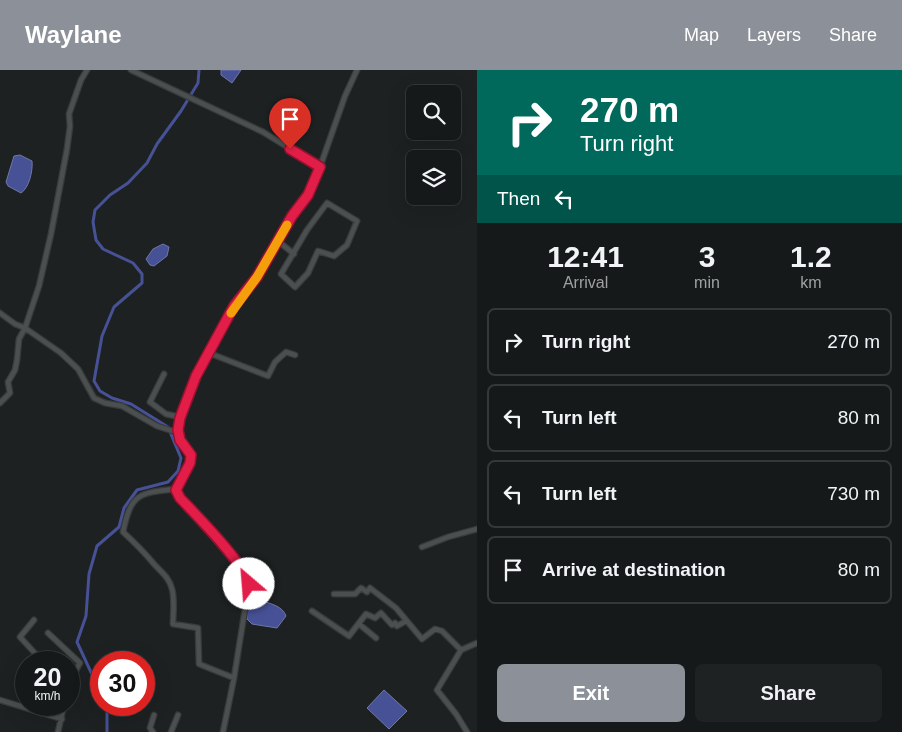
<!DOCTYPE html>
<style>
:root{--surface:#16191a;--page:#1f2223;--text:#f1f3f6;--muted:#9ea0a2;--line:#353839;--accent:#8c9099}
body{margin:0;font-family:Helvetica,sans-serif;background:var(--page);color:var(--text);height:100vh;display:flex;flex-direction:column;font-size:19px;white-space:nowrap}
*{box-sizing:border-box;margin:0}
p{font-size:16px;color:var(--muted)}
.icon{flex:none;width:28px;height:28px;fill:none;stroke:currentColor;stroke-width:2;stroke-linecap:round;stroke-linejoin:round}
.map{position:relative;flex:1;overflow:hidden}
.side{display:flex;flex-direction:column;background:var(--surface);width:425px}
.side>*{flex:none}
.guide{background:#00695c;color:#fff;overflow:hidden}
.controls{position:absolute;left:406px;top:15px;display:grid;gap:10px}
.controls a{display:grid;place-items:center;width:55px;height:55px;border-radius:8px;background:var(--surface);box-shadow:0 5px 20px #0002,0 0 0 1px var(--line);font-size:25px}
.speed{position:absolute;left:15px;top:581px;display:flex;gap:10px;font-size:25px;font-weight:700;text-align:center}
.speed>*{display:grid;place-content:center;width:65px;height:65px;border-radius:50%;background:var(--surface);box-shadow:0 5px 20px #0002,0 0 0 1px var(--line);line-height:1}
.speed small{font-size:12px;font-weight:400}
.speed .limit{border:8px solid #d22;background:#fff;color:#111}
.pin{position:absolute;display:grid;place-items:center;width:42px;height:42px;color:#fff;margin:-51px -21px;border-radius:50% 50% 50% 0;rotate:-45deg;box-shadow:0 0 5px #0007}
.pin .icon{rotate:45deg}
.me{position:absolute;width:55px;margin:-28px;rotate:333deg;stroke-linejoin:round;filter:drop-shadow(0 0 4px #0008)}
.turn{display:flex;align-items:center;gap:18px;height:105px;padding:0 20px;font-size:22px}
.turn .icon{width:65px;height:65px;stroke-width:2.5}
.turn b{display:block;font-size:35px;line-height:42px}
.then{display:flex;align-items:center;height:48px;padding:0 20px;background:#0003;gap:10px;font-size:19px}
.eta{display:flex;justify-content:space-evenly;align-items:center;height:85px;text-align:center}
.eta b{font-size:30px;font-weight:800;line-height:35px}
.primary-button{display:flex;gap:10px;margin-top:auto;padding:10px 20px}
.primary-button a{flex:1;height:58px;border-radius:8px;background:var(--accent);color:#fff;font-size:20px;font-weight:800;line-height:58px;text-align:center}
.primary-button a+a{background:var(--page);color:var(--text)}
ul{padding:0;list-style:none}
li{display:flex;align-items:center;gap:15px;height:68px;margin:0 10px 8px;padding:0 10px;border:2px solid var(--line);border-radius:8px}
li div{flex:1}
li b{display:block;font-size:19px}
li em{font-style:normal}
header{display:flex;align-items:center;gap:30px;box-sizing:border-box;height:70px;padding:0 25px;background:var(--accent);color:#fff}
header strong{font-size:24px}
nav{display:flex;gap:28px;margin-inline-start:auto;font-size:18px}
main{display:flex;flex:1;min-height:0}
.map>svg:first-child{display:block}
</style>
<header>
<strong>Waylane</strong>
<nav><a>Map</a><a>Layers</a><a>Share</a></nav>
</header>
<main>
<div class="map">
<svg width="477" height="662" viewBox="0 0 477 662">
<rect width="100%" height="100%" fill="#1e2122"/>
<path fill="#465196" stroke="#6f78a8" d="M 221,0 L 241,0 L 232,13 L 221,5 Z
M 20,85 L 32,91 C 33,101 29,118 21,123 L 8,116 L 6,112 L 14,86 Z
M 163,174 L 169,177 L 167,186 L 154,196 L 150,195 L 146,189 L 153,179 Z
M 259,530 C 269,533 283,536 286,546 L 277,558 L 252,554 L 247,549 L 247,538 L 249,532 Z
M 384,620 L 407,641 L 389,659 L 367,638 Z"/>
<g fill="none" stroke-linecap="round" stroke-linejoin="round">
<path stroke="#465196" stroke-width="3" d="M 101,624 L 77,572 L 86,546 L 89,504 L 97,476 L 119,457 L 124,438 L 137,420 L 168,412 L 178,401 L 181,388 L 168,357 L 131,334 L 112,328 L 100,321 L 94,311 L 102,266 L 114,237 L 142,213 L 142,204 L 133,193 L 103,179 L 96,170 L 93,152 L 95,140 L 110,125 L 128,113 L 147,93 L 157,74 L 181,41 L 198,13 L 199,0
M 107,662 L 107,635"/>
<defs>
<path id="minor" d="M 131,0 L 263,62 L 320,97
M 327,133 L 357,151 L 347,175 L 334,186 L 318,181 L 308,203 L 295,217 L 281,204 L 307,160 Z
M 278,171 L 294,184
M 0,243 L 15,254 L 25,258 L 61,283 L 78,299 L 94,328 L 105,333 L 122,336 L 157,356 L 179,363
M 209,283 L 268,306 L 275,292 L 286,282 L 295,285
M 164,304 L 150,332 L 166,344 L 180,347
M 0,333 L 10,323 L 8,312 L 15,300 L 17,290 L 19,269 L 25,258 L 39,216 L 51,164 L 67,79 L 70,56 L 69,44 L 81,10 L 87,0
M 176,419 C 139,423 131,423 123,462 C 134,472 144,482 154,494 C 161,502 169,507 172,519 C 175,530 173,543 173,554 L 198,558 L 199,594 L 234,608
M 422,477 L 448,467 L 477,459
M 334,524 L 355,524 L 361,518 L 367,522 L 370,518 L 396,538 L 422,569 L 435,559 L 442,561 L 461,580 L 437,620 L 456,644 L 467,662
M 312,541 L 349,566 L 366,544 L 375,548 L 381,543 L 392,555 L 395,553 L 397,556 L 406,551
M 34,550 L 20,567 L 43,592
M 359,554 L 376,568
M 48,563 L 80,593 L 69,613
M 461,580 L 477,573
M 0,630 L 62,649
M 58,662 L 64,635
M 153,662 L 150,658 L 154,645
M 171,662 L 178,645
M 223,662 L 234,608 L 249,514 L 247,505 L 237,492 L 180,428 L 176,419 L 190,393 L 191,385 L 180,370 L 178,360 L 180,347 L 196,306 L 235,236 L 257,207 L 292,146 L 309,125 L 320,97 L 345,26 L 357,0"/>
</defs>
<use href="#minor" stroke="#383b3b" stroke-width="7"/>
<use href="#minor" stroke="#4b4f50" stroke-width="4.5"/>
</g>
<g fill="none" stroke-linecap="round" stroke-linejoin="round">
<defs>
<path id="route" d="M 249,514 C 244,493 197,446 180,428 L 176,420 L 190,393 L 191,385 L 180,370 L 178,360 L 180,348 L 196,306 L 234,236 L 257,207 L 292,146 L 308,125 L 320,97 L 290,79"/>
</defs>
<use href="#route" stroke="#92132f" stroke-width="12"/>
<use href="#route" stroke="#e11d48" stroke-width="9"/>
<path stroke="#f59e0b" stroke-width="9" d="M 231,243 L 257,207 L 287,155"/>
</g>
</svg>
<div class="controls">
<a><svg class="icon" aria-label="search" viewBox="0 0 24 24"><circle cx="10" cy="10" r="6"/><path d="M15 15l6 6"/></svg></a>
<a><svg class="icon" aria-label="layers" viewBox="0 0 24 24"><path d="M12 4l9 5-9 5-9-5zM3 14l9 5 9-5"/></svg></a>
</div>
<div class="speed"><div>20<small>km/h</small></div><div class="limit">30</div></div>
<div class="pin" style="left:290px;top:79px;background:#d93025"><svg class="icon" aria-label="arrive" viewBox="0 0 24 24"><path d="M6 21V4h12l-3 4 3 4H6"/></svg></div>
<svg class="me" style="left:249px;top:514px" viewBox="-20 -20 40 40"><circle r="19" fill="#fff"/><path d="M0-13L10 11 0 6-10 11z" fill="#e11d48"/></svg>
</div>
<section class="side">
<div class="guide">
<div class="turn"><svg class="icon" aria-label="right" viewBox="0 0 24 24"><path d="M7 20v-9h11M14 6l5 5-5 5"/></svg><div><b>270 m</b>Turn right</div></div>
<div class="then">Then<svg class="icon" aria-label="left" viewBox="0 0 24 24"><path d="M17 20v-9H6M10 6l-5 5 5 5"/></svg></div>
</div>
<div class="eta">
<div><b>12:41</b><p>Arrival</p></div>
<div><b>3</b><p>min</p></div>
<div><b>1.2</b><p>km</p></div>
</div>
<ul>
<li><svg class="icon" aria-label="right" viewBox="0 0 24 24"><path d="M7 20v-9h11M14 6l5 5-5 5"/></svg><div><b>Turn right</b></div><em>270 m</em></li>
<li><svg class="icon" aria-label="left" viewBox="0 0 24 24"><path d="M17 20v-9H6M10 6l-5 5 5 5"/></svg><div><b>Turn left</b></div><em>80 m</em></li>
<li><svg class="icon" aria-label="left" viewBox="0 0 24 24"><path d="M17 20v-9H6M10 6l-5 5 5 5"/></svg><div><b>Turn left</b></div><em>730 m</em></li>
<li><svg class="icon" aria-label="arrive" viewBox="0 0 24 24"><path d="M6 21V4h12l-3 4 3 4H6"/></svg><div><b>Arrive at destination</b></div><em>80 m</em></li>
</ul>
<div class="primary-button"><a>Exit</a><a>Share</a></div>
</section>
</main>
